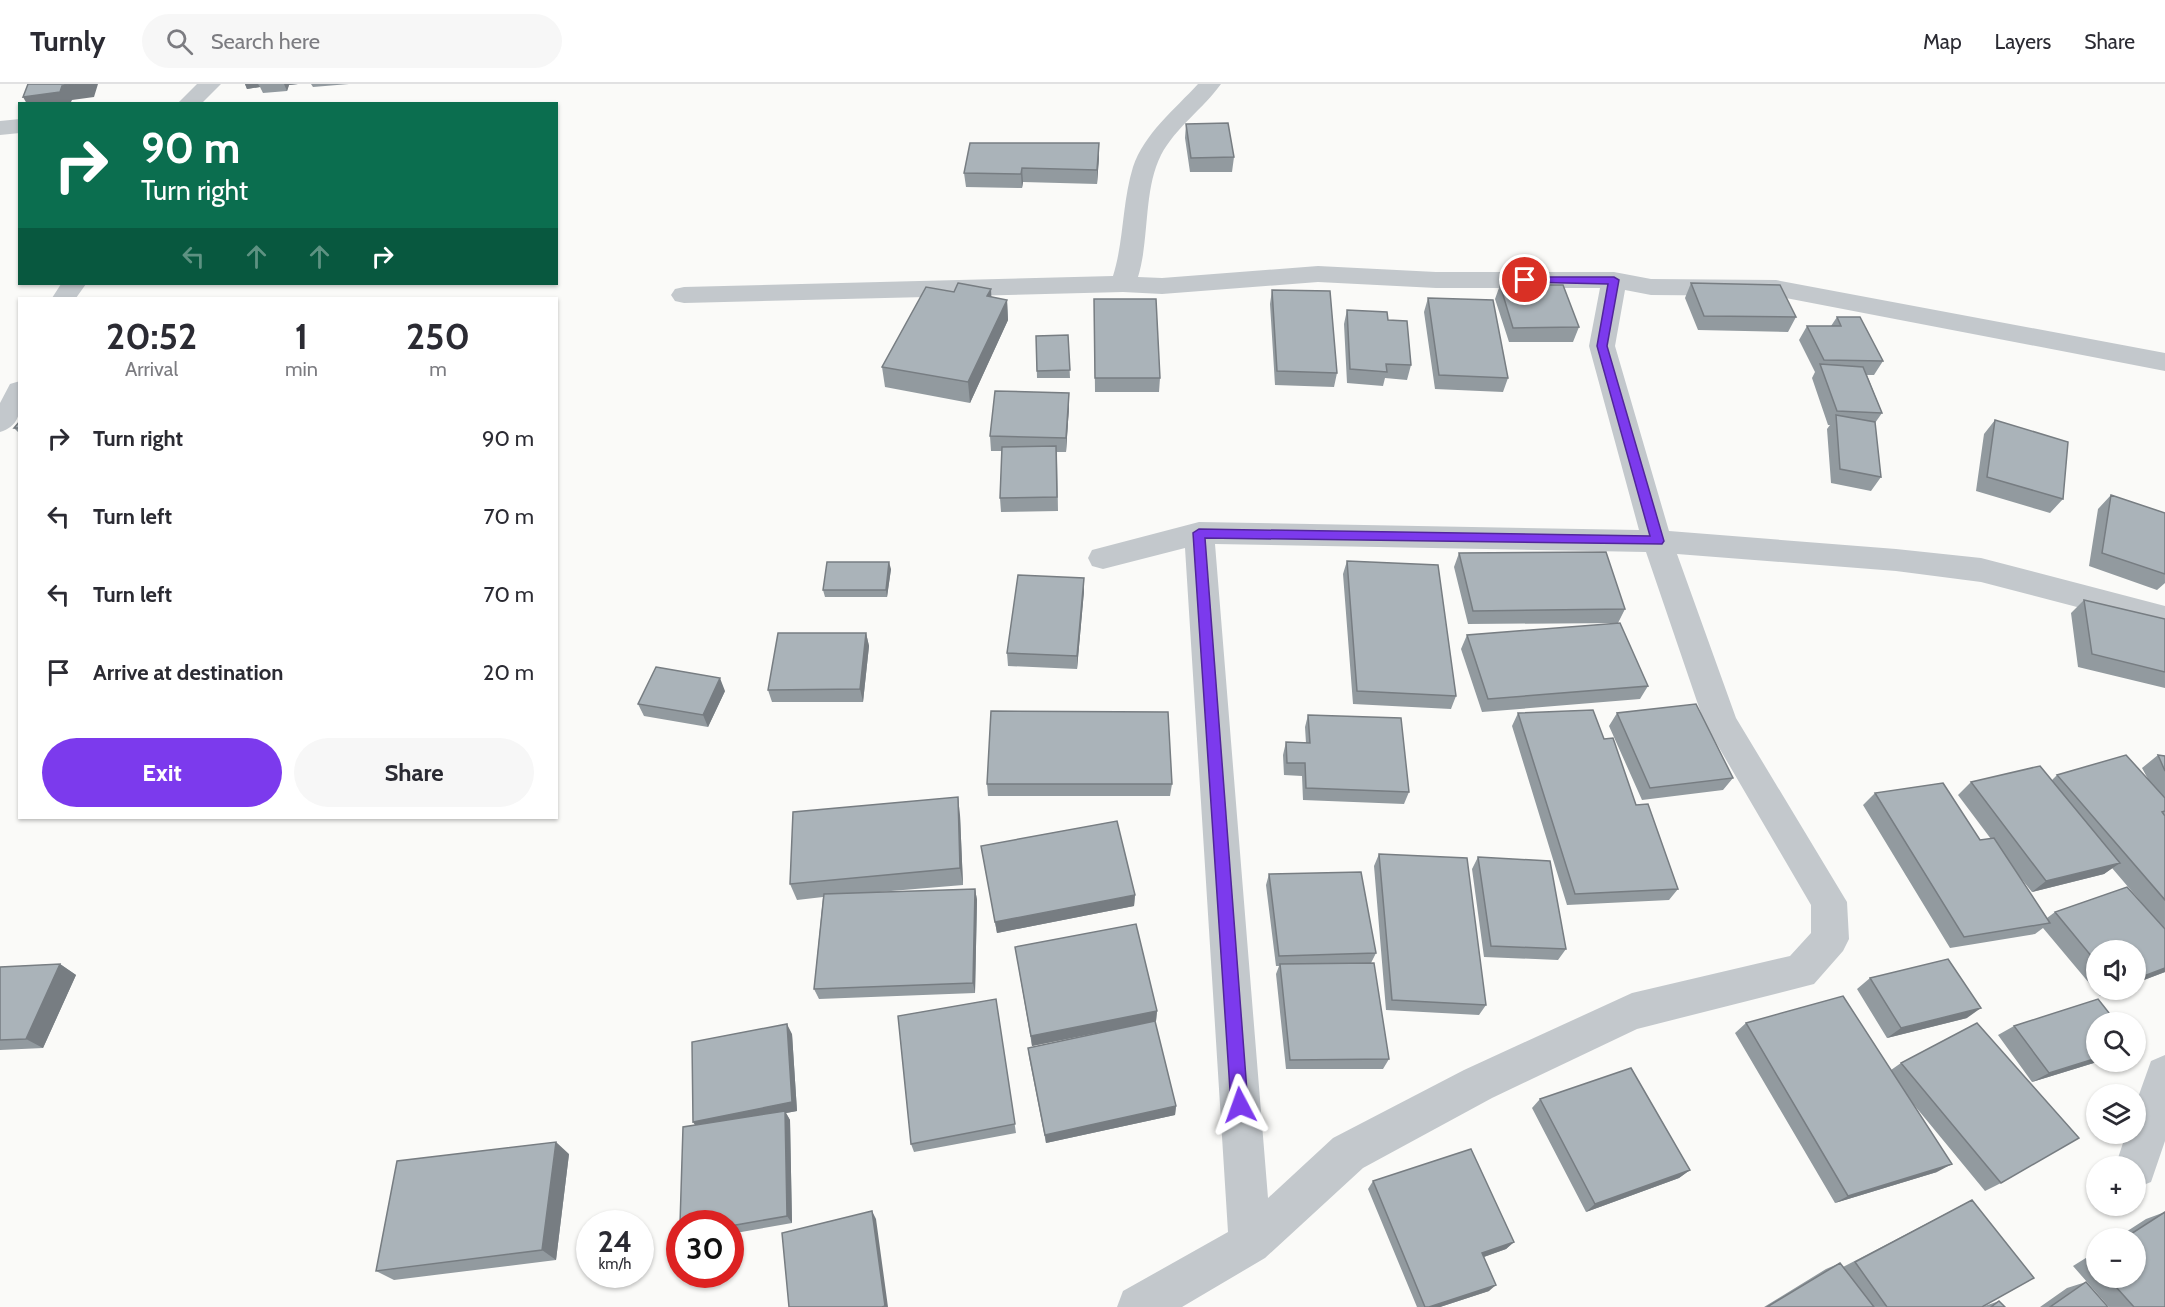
<!DOCTYPE html>
<meta charset="utf-8">
<style>
:root{--surface:#fff;--page:#f7f7f7;--text:#2b2b33;--muted:#7c7c81;--line:#e1e1e2;--accent:#7c3aed}
body{margin:0;font-family:Cabin,sans-serif;background:var(--page);color:var(--text);height:100vh;display:flex;flex-direction:column;font-size:22px;white-space:nowrap}
*{box-sizing:border-box;margin:0}
p{font-size:20px;color:var(--muted)}
.icon{flex:none;width:33px;height:33px;fill:none;stroke:currentColor;stroke-width:2;stroke-linecap:round;stroke-linejoin:round}
.map{position:relative;flex:1;overflow:hidden}
.drawer{position:absolute;left:18px;top:213px;width:540px;height:522px;display:flex;flex-direction:column;background:var(--surface);border-radius:0px;box-shadow:0 2px 4px #0004}
.drawer>*{flex:none}
.guide{position:absolute;left:18px;top:18px;width:540px;height:183px;border-radius:0px;box-shadow:0 2px 4px #0004;background:#0b6e4f;color:#fff;overflow:hidden}
.controls{position:absolute;left:2086px;top:856px;display:grid;gap:12px}
.controls a{display:grid;place-items:center;width:60px;height:60px;border-radius:50%;background:var(--surface);box-shadow:0 2px 4px #0004;font-size:30px}
.speed{position:absolute;left:576px;top:1126px;display:flex;gap:12px;font-size:30px;font-weight:700;text-align:center}
.speed>*{display:grid;place-content:center;width:78px;height:78px;border-radius:50%;background:var(--surface);box-shadow:0 2px 4px #0004;line-height:1}
.speed small{font-size:15px;font-weight:400}
.speed .limit{border:9px solid #d22;background:#fff;color:#111}
.pin{position:absolute;display:grid;place-items:center;width:51px;height:51px;color:#fff;margin:-26px;border:3px solid #fff;border-radius:50%;box-shadow:0 2px 6px #0007}
.me{position:absolute;width:66px;margin:-33px;rotate:356deg;stroke-linejoin:round;filter:drop-shadow(0 0 4px #0008)}
.turn{display:flex;align-items:center;gap:21px;height:126px;padding:0 24px;font-size:27px}
.turn .icon{width:78px;height:78px;stroke-width:2.5}
.turn b{display:block;font-size:42px;line-height:51px}
.lanes{display:flex;align-items:center;height:57px;padding:0 24px;background:#0003;justify-content:center;gap:30px;direction:ltr}
.lanes .off{opacity:.35}
.eta{display:flex;justify-content:space-evenly;align-items:center;height:102px;text-align:center}
.eta b{font-size:36px;font-weight:700;line-height:42px}
.button{display:flex;gap:12px;margin-top:auto;padding:12px 24px}
.button a{flex:1;height:69px;border-radius:36px;background:var(--accent);color:#fff;font-size:24px;font-weight:700;line-height:69px;text-align:center}
.button a+a{background:var(--page);color:var(--text)}
ul{padding:0;list-style:none}
li{display:flex;align-items:center;gap:18px;height:78px;padding:0 24px}
li div{flex:1}
li b{display:block;font-size:22px}
li em{font-style:normal}
header{display:flex;align-items:center;gap:36px;box-sizing:border-box;height:84px;padding:0 30px;background:var(--surface);border-bottom:2px solid var(--line)}
header strong{font-size:28px}
nav{display:flex;gap:33px;margin-inline-start:auto;font-size:21px}
.search{width:420px;height:54px;background:var(--page);display:flex;align-items:center;gap:15px;box-sizing:border-box;padding:0 21px;border-radius:33px;color:var(--muted);font-size:22px}
.map>svg:first-child{display:block}
</style>
<header>
<strong>Turnly</strong>
<div class="search"><svg class="icon" aria-label="search" viewBox="0 0 24 24"><circle cx="10" cy="10" r="6"/><path d="M15 15l6 6"/></svg>Search here</div>
<nav><a>Map</a><a>Layers</a><a>Share</a></nav>
</header>
<div class="map">
<svg width="2165" height="1223" viewBox="0 0 2165 1223">
<rect width="100%" height="100%" fill="#fafaf8"/>
<g fill="none" stroke-linecap="round" stroke-linejoin="round">
<path fill="#c3c8cc" fill-rule="evenodd" d="M 197,0 L 221,0 L 201,20 L 177,20 Z
M 1198,0 L 1221,0 C 1203,25 1176,43 1161,71 C 1143,107 1150,154 1138,193 L 1162,194 L 1318,182 L 1436,188 L 1614,188 L 1651,195 L 1776,196 L 2165,269 L 2165,287 L 1776,212 L 1651,211 L 1625,206 L 1615,262 L 1669,447 L 1896,465 L 1981,474 L 2165,522 L 2165,546 L 1981,498 L 1896,487 L 1677,470 L 1736,634 L 1847,818 L 1849,855 L 1843,867 L 1814,900 L 1637,945 L 1492,1014 L 1363,1084 L 1265,1174 L 1182,1223 L 1117,1223 L 1123,1207 L 1228,1148 L 1185,464 L 1103,485 L 1092,482 L 1088,474 L 1092,466 L 1199,438 L 1639,446 L 1589,262 L 1600,204 L 1436,204 L 1318,198 L 1162,210 L 1123,208 L 684,219 L 675,217 L 671,211 L 675,205 L 684,203 L 1113,192 C 1124,157 1122,119 1133,83 C 1144,50 1175,25 1198,0 ZM 1215,460 L 1646,468 L 1704,638 L 1811,821 L 1811,849 L 1790,872 L 1632,909 L 1464,986 L 1333,1054 L 1268,1114 Z
M 20,35 L 20,49 L 0,51 L 0,37 Z
M 61,200 L 86,200 L 76,214 L 52,214 Z
M 20,297 C 20,318 25,341 0,348 L 0,319 L 10,300 Z
M 2165,971 L 2165,1057 L 2151,1098 L 2136,1104 L 2136,1083 L 2115,1083 L 2126,1050 L 2136,1050 L 2136,1019 L 2151,977 Z"/>
</g>
<path fill="#929a9f" fill-rule="evenodd" d="M 245,0 L 298,0 L 289,1 L 287,7 L 263,9 L 260,3 L 247,5 Z
M 311,0 L 349,0 L 313,3 Z
M 1186,40 L 1234,73 L 1232,88 L 1190,88 L 1185,54 Z
M 1099,73 L 1097,100 L 1023,98 L 1022,104 L 966,103 L 964,89 Z
M 1691,199 L 1796,233 L 1788,248 L 1698,246 L 1685,214 Z
M 167,200 L 229,200 L 168,201 Z
M 1500,201 L 1579,243 L 1573,258 L 1509,258 L 1495,215 Z
M 991,205 L 991,213 L 1007,216 L 1008,236 L 970,319 L 885,303 L 882,283 L 954,208 Z
M 1272,206 L 1337,289 L 1334,303 L 1275,301 L 1270,220 Z
M 1428,214 L 1508,294 L 1503,308 L 1435,305 L 1424,228 Z
M 1094,215 L 1160,294 L 1159,308 L 1095,308 Z
M 1347,226 L 1388,236 L 1411,281 L 1407,296 L 1385,294 L 1383,302 L 1347,299 L 1344,240 Z
M 1837,233 L 1883,277 L 1874,291 L 1867,291 L 1882,329 L 1875,339 L 1881,393 L 1871,407 L 1831,399 L 1827,345 L 1830,341 L 1828,341 L 1812,294 L 1815,288 L 1799,256 L 1807,242 L 1831,242 Z
M 1068,251 L 1070,294 L 1037,294 L 1036,252 Z
M 1069,309 L 1069,323 L 1066,368 L 1057,368 L 1058,427 L 1001,428 L 1000,414 L 1002,367 L 991,367 L 990,352 Z
M 1995,336 L 2063,415 L 2050,429 L 1976,407 L 1984,350 Z
M 20,337 L 20,350 L 14,344 Z
M 2111,411 L 2165,429 L 2165,499 L 2157,506 L 2089,482 L 2098,425 Z
M 1459,469 L 1625,525 L 1618,539 L 1468,540 L 1454,483 Z
M 1347,477 L 1456,612 L 1451,625 L 1353,620 L 1343,490 Z
M 891,485 L 887,513 L 825,513 L 823,506 Z
M 1084,507 L 1077,585 L 1008,582 L 1007,569 Z
M 2084,516 L 2165,535 L 2165,604 L 2078,583 L 2071,529 Z
M 866,549 L 869,562 L 863,618 L 772,618 L 768,606 Z
M 1467,551 L 1648,602 L 1640,615 L 1482,628 L 1461,565 Z
M 725,607 L 708,643 L 644,632 L 638,620 Z
M 1518,629 L 1604,655 L 1678,805 L 1669,816 L 1567,821 L 1512,642 Z
M 1617,629 L 1733,694 L 1723,706 L 1642,716 L 1609,642 Z
M 1308,631 L 1409,708 L 1404,720 L 1303,716 L 1302,692 L 1284,691 L 1283,671 L 1286,658 L 1306,659 L 1305,643 Z
M 2158,671 L 2165,672 L 2165,888 L 2136,899 L 2136,867 L 2097,867 L 2097,906 L 2117,906 L 2100,912 L 2043,844 L 2035,850 L 1950,864 L 1863,721 L 1875,709 L 1980,756 L 1991,755 L 1958,711 L 1971,698 L 2052,696 L 2057,691 L 2148,695 L 2142,684 ZM 2112,784 L 2141,818 L 2055,828 L 2047,834 L 2015,787 L 2032,808 L 2104,790 Z
M 987,700 L 1172,700 L 1170,712 L 988,712 Z
M 960,731 L 963,801 L 879,808 L 975,805 L 977,816 L 975,909 L 819,915 L 814,905 L 823,813 L 797,816 L 790,800 Z
M 981,762 L 1135,811 L 1134,822 L 997,849 Z
M 1379,770 L 1486,921 L 1479,931 L 1386,926 L 1374,782 Z
M 1478,773 L 1566,865 L 1558,876 L 1484,873 L 1472,785 Z
M 1269,790 L 1376,869 L 1371,879 L 1389,975 L 1383,985 L 1286,985 L 1276,890 L 1279,882 L 1276,882 L 1266,801 Z
M 1015,863 L 1157,927 L 1156,937 L 1032,962 Z
M 60,880 L 76,891 L 43,964 L 0,966 L 0,883 Z
M 1870,894 L 1967,934 L 1887,954 L 1857,905 Z
M 996,915 L 1016,1049 L 914,1068 L 911,1060 Z
M 1746,939 L 1891,986 L 1901,979 L 2001,1099 L 1985,1107 L 1910,1016 L 1937,1088 L 1835,1119 L 1735,949 Z
M 2014,942 L 2097,978 L 2032,998 L 1998,951 Z
M 792,950 L 797,1027 L 786,1029 L 790,1036 L 792,1139 L 730,1150 L 730,1140 L 695,1041 Z
M 1028,964 L 1176,1022 L 1175,1031 L 1046,1059 L 1029,973 Z
M 1540,1015 L 1690,1086 L 1679,1094 L 1586,1128 L 1532,1024 Z
M 569,1070 L 556,1176 L 394,1196 L 376,1187 Z
M 1373,1097 L 1514,1158 L 1506,1165 L 1484,1173 L 1489,1207 L 1440,1223 L 1417,1223 L 1368,1105 Z
M 1972,1116 L 1982,1223 L 1764,1223 L 1826,1185 L 1840,1179 L 1843,1183 Z
M 2165,1128 L 2165,1223 L 2109,1223 L 2073,1182 L 2097,1167 L 2097,1194 L 2136,1194 L 2136,1155 L 2115,1155 L 2146,1135 Z
M 2086,1198 L 2108,1223 L 2040,1223 L 2067,1204 Z
M 1999,1217 L 2005,1223 L 1982,1223 Z"/>
<path fill="#777d82" d="M 75,0 L 98,0 L 94,13 L 72,16 L 70,20 L 27,20 L 23,13 L 62,2 Z
M 245,0 L 258,0 L 260,3 L 247,5 Z
M 284,0 L 298,0 L 289,1 L 287,7 Z
M 1099,59 L 1099,73 L 1097,100 L 1097,86 Z
M 1022,84 L 1023,98 L 1022,104 L 1021,90 Z
M 991,205 L 992,225 L 987,212 Z
M 1007,216 L 1008,236 L 970,319 L 968,298 Z
M 1069,309 L 1069,323 L 1066,368 L 1066,354 Z
M 889,478 L 891,485 L 887,513 L 886,506 Z
M 1084,494 L 1084,507 L 1077,585 L 1077,572 Z
M 866,549 L 869,562 L 863,618 L 860,605 Z
M 720,594 L 725,607 L 708,643 L 703,631 Z
M 958,713 L 960,731 L 963,801 L 960,784 Z
M 2120,779 L 2104,790 L 2032,808 L 2046,797 Z
M 975,805 L 977,816 L 975,909 L 973,899 Z
M 1135,811 L 1134,822 L 997,849 L 995,838 Z
M 60,880 L 76,891 L 43,964 L 26,955 Z
M 2165,884 L 2165,888 L 2136,899 L 2136,895 Z
M 2110,906 L 2117,906 L 2100,912 Z
M 1981,924 L 1967,934 L 1887,954 L 1901,944 Z
M 1157,927 L 1156,937 L 1032,962 L 1031,952 Z
M 787,940 L 792,950 L 797,1027 L 786,1029 L 790,1036 L 792,1139 L 787,1132 L 699,1047 L 693,1038 Z
M 2097,974 L 2097,978 L 2032,998 L 2049,989 Z
M 1176,1022 L 1175,1031 L 1046,1059 L 1045,1051 Z
M 556,1058 L 569,1070 L 556,1176 L 542,1166 Z
M 1952,1080 L 1937,1088 L 1835,1119 L 1848,1112 Z
M 1690,1086 L 1679,1094 L 1586,1128 L 1595,1120 Z
M 872,1127 L 876,1135 L 888,1223 L 882,1223 Z
M 1514,1158 L 1506,1165 L 1475,1176 L 1482,1169 Z
M 1496,1201 L 1489,1207 L 1440,1223 L 1429,1223 Z"/>
<path fill="#aab3b9" stroke="#777d82" stroke-width="1.5" d="M 28,0 L 75,0 L 62,2 L 60,8 L 23,13 Z
M 1228,39 L 1234,73 L 1191,74 L 1186,40 Z
M 970,59 L 1099,59 L 1097,86 L 1022,84 L 1021,90 L 964,89 Z
M 958,199 L 991,205 L 987,212 L 1007,216 L 968,298 L 882,283 L 926,203 L 954,208 Z
M 1691,199 L 1780,201 L 1796,233 L 1704,232 Z
M 1500,201 L 1563,201 L 1579,243 L 1513,244 Z
M 1272,206 L 1330,207 L 1337,289 L 1277,287 Z
M 1428,214 L 1493,216 L 1508,294 L 1439,291 Z
M 1094,215 L 1156,215 L 1160,294 L 1095,294 Z
M 1347,226 L 1387,228 L 1388,236 L 1407,237 L 1411,281 L 1386,280 L 1387,288 L 1350,285 Z
M 1837,233 L 1860,233 L 1883,277 L 1824,276 L 1807,242 L 1841,242 Z
M 1068,251 L 1070,286 L 1037,287 L 1036,252 Z
M 1820,280 L 1863,283 L 1882,329 L 1837,327 Z
M 995,307 L 1069,309 L 1066,354 L 990,352 Z
M 1836,331 L 1875,338 L 1881,393 L 1840,385 Z
M 1995,336 L 2068,358 L 2063,415 L 1987,393 Z
M 20,337 L 20,344 L 14,344 Z
M 1056,362 L 1057,413 L 1000,414 L 1002,363 Z
M 2111,411 L 2165,429 L 2165,490 L 2102,469 Z
M 1606,468 L 1625,525 L 1473,527 L 1459,469 Z
M 1347,477 L 1438,481 L 1456,612 L 1357,607 Z
M 827,478 L 889,478 L 886,506 L 823,506 Z
M 1018,491 L 1084,494 L 1077,572 L 1007,569 Z
M 2084,516 L 2165,535 L 2165,588 L 2092,570 Z
M 1620,539 L 1648,602 L 1488,615 L 1467,551 Z
M 778,549 L 866,549 L 860,605 L 768,606 Z
M 656,583 L 720,594 L 703,631 L 638,620 Z
M 1696,620 L 1733,694 L 1650,704 L 1617,629 Z
M 1593,626 L 1604,655 L 1613,654 L 1636,721 L 1648,720 L 1678,805 L 1575,810 L 1518,629 Z
M 991,627 L 1168,628 L 1172,700 L 987,700 Z
M 1308,631 L 1401,634 L 1409,708 L 1306,704 L 1305,679 L 1287,679 L 1286,658 L 1310,659 Z
M 2126,671 L 2165,714 L 2165,727 L 2162,728 L 2165,732 L 2165,816 L 2057,691 Z
M 2158,671 L 2165,672 L 2165,687 Z
M 2040,682 L 2120,779 L 2046,797 L 1971,698 Z
M 1943,699 L 1980,756 L 1994,754 L 2050,839 L 1964,853 L 1875,709 Z
M 958,713 L 960,784 L 790,800 L 793,728 Z
M 1117,737 L 1135,811 L 995,838 L 981,762 Z
M 1379,770 L 1467,774 L 1486,921 L 1392,916 Z
M 1478,773 L 1550,777 L 1566,865 L 1491,862 Z
M 1361,788 L 1376,869 L 1279,872 L 1269,790 Z
M 2127,803 L 2165,845 L 2165,884 L 2136,895 L 2136,867 L 2097,867 L 2097,879 L 2055,828 Z
M 975,805 L 973,899 L 814,905 L 824,810 Z
M 1136,840 L 1157,927 L 1031,952 L 1015,863 Z
M 1948,875 L 1981,924 L 1901,944 L 1870,894 Z
M 1374,879 L 1389,975 L 1290,976 L 1280,880 Z
M 60,880 L 26,955 L 0,956 L 0,883 Z
M 1843,912 L 1952,1080 L 1848,1112 L 1746,939 Z
M 996,915 L 1015,1040 L 911,1060 L 898,932 Z
M 2098,915 L 2117,939 L 2097,939 L 2097,974 L 2049,989 L 2014,942 Z
M 1155,937 L 1176,1022 L 1045,1051 L 1028,964 Z
M 1977,939 L 2079,1054 L 2001,1099 L 1901,979 Z
M 787,940 L 792,1018 L 693,1038 L 692,958 Z
M 1631,984 L 1690,1086 L 1595,1120 L 1540,1015 Z
M 785,1027 L 787,1132 L 730,1142 L 730,1140 L 680,1140 L 683,1043 Z
M 556,1058 L 542,1166 L 376,1187 L 397,1077 Z
M 1471,1065 L 1514,1158 L 1482,1169 L 1496,1201 L 1429,1223 L 1425,1223 L 1373,1097 Z
M 1972,1116 L 2034,1194 L 1982,1223 L 1887,1223 L 1855,1178 Z
M 872,1127 L 885,1222 L 882,1223 L 789,1223 L 782,1149 Z
M 2165,1128 L 2165,1223 L 2134,1223 L 2108,1194 L 2136,1194 L 2136,1155 L 2123,1155 Z
M 2097,1172 L 2097,1182 L 2092,1176 Z
M 1840,1179 L 1874,1223 L 1767,1223 Z
M 2086,1198 L 2108,1223 L 2050,1223 Z
M 1999,1217 L 2005,1223 L 1991,1223 Z"/>
<path fill="#7c3aed" stroke="#51269a" stroke-width="1.5" d="M 1525,193 L 1614,193 L 1619,196 L 1607,262 L 1664,457 L 1662,460 L 1205,454 L 1248,1021 L 1246,1027 L 1240,1029 L 1234,1027 L 1231,1021 L 1193,449 L 1199,445 L 1650,452 L 1597,262 L 1608,200 L 1521,198 L 1520,196 Z"/>
</svg>
<div class="controls">
<a><svg class="icon" aria-label="sound" viewBox="0 0 24 24"><path d="M4 9h4l5-4v14l-5-4H4zM17 9q2 3 0 6"/></svg></a>
<a><svg class="icon" aria-label="search" viewBox="0 0 24 24"><circle cx="10" cy="10" r="6"/><path d="M15 15l6 6"/></svg></a>
<a><svg class="icon" aria-label="layers" viewBox="0 0 24 24"><path d="M12 4l9 5-9 5-9-5zM3 14l9 5 9-5"/></svg></a>
<a>+</a>
<a>−</a>
</div>
<div class="speed"><div>24<small>km/h</small></div><div class="limit">30</div></div>
<div class="pin" style="left:1525px;top:196px;background:#d93025"><svg class="icon" aria-label="arrive" viewBox="0 0 24 24"><path d="M6 21V4h12l-3 4 3 4H6"/></svg></div>
<svg class="me" style="left:1240px;top:1021px" viewBox="-20 -20 40 40"><path d="M0-17L14 15 0 8-14 15z" fill="#7c3aed" stroke="#fff" stroke-width="4"/></svg>
<div class="guide">
<div class="turn"><svg class="icon" aria-label="right" viewBox="0 0 24 24"><path d="M7 20v-9h11M14 6l5 5-5 5"/></svg><div><b>90 m</b>Turn right</div></div>
<div class="lanes"><svg class="icon off" aria-label="left" viewBox="0 0 24 24"><path d="M17 20v-9H6M10 6l-5 5 5 5"/></svg><svg class="icon off" aria-label="ahead" viewBox="0 0 24 24"><path d="M12 20V5M6 11l6-6 6 6"/></svg><svg class="icon off" aria-label="ahead" viewBox="0 0 24 24"><path d="M12 20V5M6 11l6-6 6 6"/></svg><svg class="icon" aria-label="right" viewBox="0 0 24 24"><path d="M7 20v-9h11M14 6l5 5-5 5"/></svg></div>
</div>
<section class="drawer">
<div class="eta">
<div><b>20:52</b><p>Arrival</p></div>
<div><b>1</b><p>min</p></div>
<div><b>250</b><p>m</p></div>
</div>
<ul>
<li><svg class="icon" aria-label="right" viewBox="0 0 24 24"><path d="M7 20v-9h11M14 6l5 5-5 5"/></svg><div><b>Turn right</b></div><em>90 m</em></li>
<li><svg class="icon" aria-label="left" viewBox="0 0 24 24"><path d="M17 20v-9H6M10 6l-5 5 5 5"/></svg><div><b>Turn left</b></div><em>70 m</em></li>
<li><svg class="icon" aria-label="left" viewBox="0 0 24 24"><path d="M17 20v-9H6M10 6l-5 5 5 5"/></svg><div><b>Turn left</b></div><em>70 m</em></li>
<li><svg class="icon" aria-label="arrive" viewBox="0 0 24 24"><path d="M6 21V4h12l-3 4 3 4H6"/></svg><div><b>Arrive at destination</b></div><em>20 m</em></li>
</ul>
<div class="button"><a>Exit</a><a>Share</a></div>
</section>
</div>
